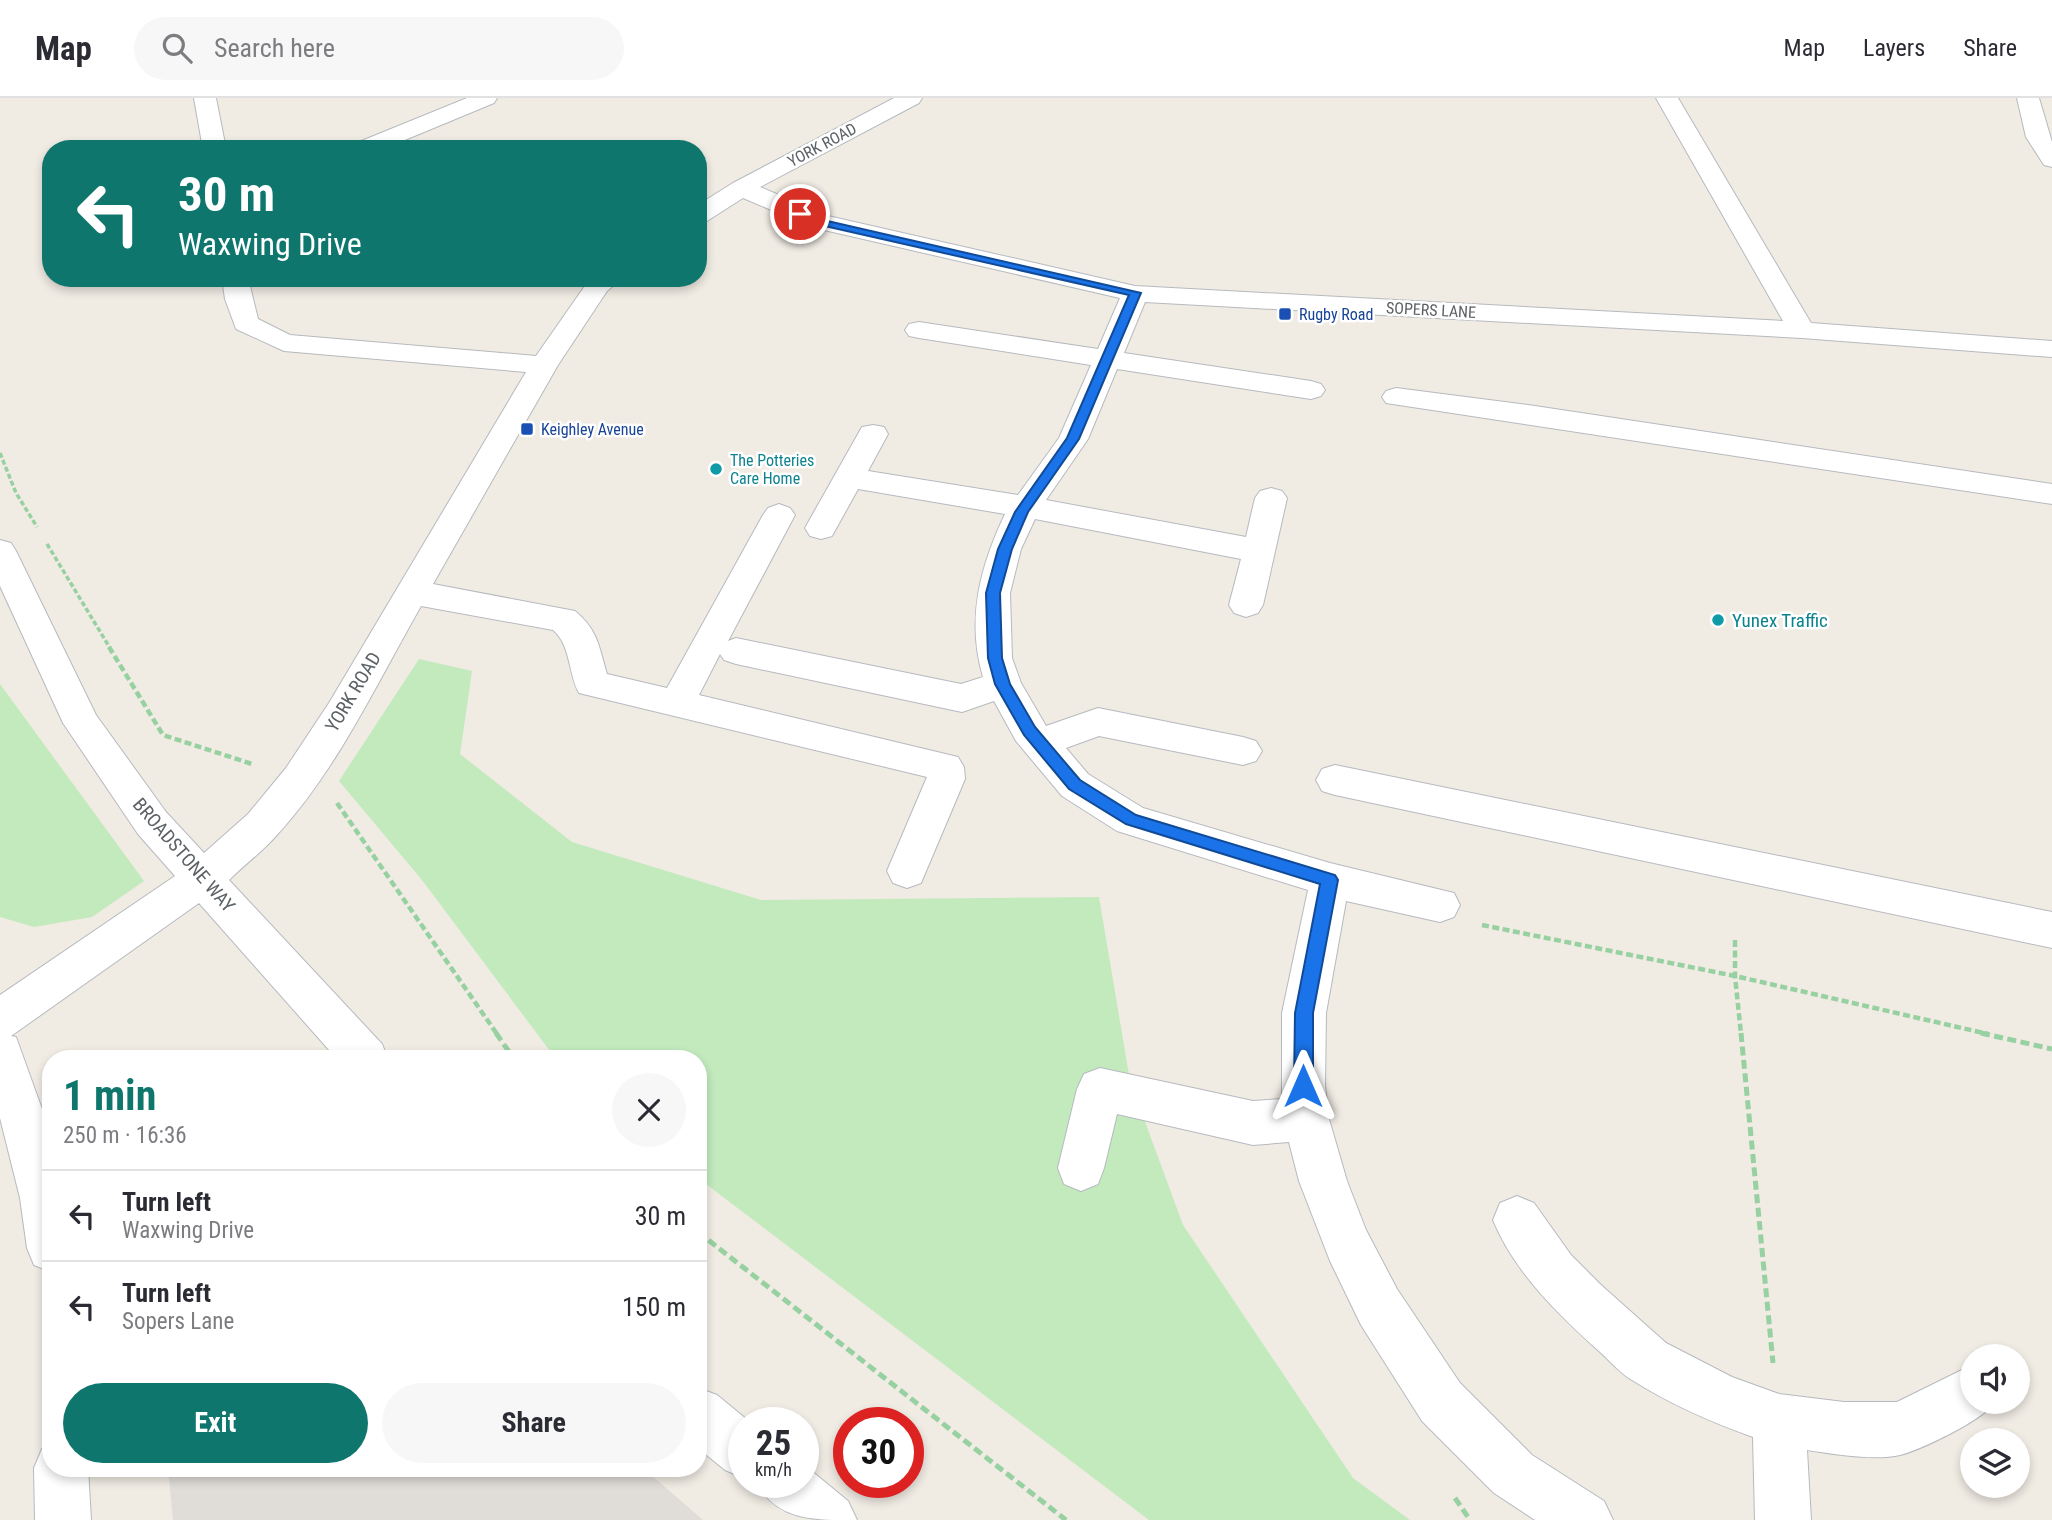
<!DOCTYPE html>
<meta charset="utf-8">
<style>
:root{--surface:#fff;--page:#f7f7f7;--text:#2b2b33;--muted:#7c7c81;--line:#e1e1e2;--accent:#0f766e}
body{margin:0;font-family:"Roboto Condensed",sans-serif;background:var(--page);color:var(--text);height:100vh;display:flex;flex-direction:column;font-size:26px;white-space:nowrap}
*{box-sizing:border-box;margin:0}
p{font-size:23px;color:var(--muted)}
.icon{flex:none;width:38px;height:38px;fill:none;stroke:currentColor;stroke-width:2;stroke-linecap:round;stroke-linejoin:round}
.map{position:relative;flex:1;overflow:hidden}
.details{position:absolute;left:42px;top:952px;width:665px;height:427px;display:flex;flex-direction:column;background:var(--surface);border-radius:28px;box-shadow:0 4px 10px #0003}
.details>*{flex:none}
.hud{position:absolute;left:42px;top:42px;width:665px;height:147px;border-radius:28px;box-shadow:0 4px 10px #0003;background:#0f766e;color:#fff;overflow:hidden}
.buttons{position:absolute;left:1960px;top:1246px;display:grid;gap:14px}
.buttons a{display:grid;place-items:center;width:70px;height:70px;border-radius:50%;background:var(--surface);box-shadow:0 4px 10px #0003;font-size:35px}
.speed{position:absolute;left:728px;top:1309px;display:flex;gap:14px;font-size:35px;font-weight:700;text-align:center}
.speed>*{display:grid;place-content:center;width:91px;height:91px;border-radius:50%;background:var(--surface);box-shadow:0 4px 10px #0003;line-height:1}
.speed small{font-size:18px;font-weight:400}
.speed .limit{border:10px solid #d22;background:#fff;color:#111}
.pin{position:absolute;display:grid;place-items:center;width:60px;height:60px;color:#fff;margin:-30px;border:4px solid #fff;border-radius:50%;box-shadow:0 2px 7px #0007}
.me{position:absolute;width:77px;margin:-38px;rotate:0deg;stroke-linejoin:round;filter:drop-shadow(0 0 5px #0008)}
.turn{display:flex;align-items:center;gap:24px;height:147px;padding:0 21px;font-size:32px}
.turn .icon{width:91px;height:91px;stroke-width:2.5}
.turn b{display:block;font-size:49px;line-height:60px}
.round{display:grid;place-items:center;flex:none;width:74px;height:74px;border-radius:37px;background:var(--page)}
.overview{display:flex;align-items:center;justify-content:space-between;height:119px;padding:0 21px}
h1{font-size:42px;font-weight:700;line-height:52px;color:var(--accent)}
.button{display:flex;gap:14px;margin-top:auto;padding:14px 21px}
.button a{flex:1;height:80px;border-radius:42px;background:var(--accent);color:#fff;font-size:28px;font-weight:700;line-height:80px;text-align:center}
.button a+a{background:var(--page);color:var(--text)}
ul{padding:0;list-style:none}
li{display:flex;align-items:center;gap:21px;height:91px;padding:0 21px;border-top:2px solid var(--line)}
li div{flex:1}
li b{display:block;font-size:26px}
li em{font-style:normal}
header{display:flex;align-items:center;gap:42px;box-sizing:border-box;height:98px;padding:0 35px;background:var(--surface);border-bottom:2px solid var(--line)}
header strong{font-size:33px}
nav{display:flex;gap:38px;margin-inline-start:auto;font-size:24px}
.search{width:490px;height:63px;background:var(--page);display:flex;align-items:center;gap:18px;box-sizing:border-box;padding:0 24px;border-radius:38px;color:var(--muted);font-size:26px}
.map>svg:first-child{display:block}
</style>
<header>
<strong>Map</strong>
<div class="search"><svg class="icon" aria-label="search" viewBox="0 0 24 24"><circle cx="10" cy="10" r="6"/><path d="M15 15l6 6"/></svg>Search here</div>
<nav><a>Map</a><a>Layers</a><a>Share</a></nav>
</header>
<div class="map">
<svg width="2052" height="1422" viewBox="0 0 2052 1422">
<rect width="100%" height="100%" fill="#f0ebe3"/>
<path fill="#e0ddd8" d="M 168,1370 L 643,1370 L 703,1422 L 173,1422 Z"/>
<path fill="#c2eabd" d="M 419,561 L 472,573 L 460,656 L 572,744 L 761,802 L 1099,799 L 1130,983 L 1183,1127 L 1353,1380 L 1410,1422 L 1149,1422 L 698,1080 L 698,961 L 556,961 L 422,782 L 339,683 Z
M 0,586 L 144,783 L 92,819 L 34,829 L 0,819 Z"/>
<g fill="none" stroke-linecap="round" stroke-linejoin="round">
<defs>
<path id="minor" d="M 194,0 L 216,0 L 226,51 L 203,51 Z
M 467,0 L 497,0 L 494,5 L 383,51 L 351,51 L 354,46 Z
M 894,0 L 922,0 L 919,5 L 760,89 L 828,118 L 1135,188 L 1783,223 L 1656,0 L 1678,0 L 1811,225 L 2052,243 L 2052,259 L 1802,240 L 1145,204 L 1124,255 L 1311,283 L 1321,286 L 1325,292 L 1321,298 L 1311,301 L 1117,271 L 1088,341 L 1046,402 L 1246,439 L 1255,400 L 1260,393 L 1271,390 L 1282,393 L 1287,400 L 1263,507 L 1258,515 L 1246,519 L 1234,515 L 1229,507 L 1241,461 L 1035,421 L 1021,451 L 1010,495 L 1012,560 L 1021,585 L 1046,628 L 1098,610 L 1243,639 L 1256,643 L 1262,653 L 1256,663 L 1243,667 L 1099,638 L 1066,650 L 1088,676 L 1143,710 L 1330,765 L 1454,795 L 1460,807 L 1454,819 L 1440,824 L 1346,803 L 1326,915 L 1325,988 L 1329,1021 L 1347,1083 L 1366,1132 L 1397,1191 L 1460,1285 L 1532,1357 L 1604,1403 L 1613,1422 L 1535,1422 L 1494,1395 L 1422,1323 L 1361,1227 L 1330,1163 L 1299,1083 L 1289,1044 L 1253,1047 L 1117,1016 L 1104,1070 L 1098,1086 L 1081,1093 L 1064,1086 L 1058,1070 L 1077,991 L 1084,976 L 1100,970 L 1253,1003 L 1282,1001 L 1282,915 L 1308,792 L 1117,733 L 1062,698 L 1016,643 L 994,603 L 962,614 L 736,566 L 724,562 L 720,556 L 699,597 L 958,659 L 964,669 L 965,681 L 921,785 L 907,790 L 893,785 L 887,773 L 927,679 L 579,595 C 568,575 571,547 553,532 L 421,508 C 377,585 337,672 276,738 C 262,754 244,767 229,782 L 382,946 L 388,961 L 337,961 L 199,805 L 11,938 L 16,939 L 51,1036 L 51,1174 L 34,1167 L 27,1150 L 20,1100 L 0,1020 L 0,897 L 175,778 L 138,736 L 63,625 L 0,488 L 0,442 L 11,445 L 16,453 L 96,617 L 166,714 L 204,755 L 248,716 L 286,670 L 329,605 L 526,274 L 284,253 L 236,231 L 225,201 L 222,180 L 248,180 L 258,221 L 290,237 L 536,258 L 589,182 L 622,180 L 607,193 L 558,267 L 433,486 L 575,513 C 598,532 599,549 607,576 L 667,590 L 763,417 L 768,410 L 779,406 L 790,410 L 795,417 L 728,543 L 736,540 L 961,586 L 983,579 C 966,521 980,469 1005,416 L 858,391 L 832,438 L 821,441 L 810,438 L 805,430 L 858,336 L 862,329 L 873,327 L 884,329 L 888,336 L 868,373 L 1018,397 L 1059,340 L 1091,267 L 919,240 L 909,238 L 905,232 L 909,226 L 919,224 L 1098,251 L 1120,200 L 811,129 L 743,100 L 707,123 L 698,125 L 698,107 L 733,85 Z
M 2017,0 L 2039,0 L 2052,44 L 2052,69 L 2044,67 L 2026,39 Z
M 1396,290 L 1535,308 L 2052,386 L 2052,406 L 1386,305 L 1382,299 L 1386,293 Z
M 1335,667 L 2052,814 L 2052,850 L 1335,697 L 1322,693 L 1316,682 L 1322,671 Z
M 1517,1098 L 1534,1105 L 1571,1157 L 1601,1187 L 1666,1245 L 1732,1279 L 1779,1296 L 1844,1304 L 1897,1304 L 1972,1267 L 1972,1304 L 1994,1304 C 1986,1321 1920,1352 1900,1357 C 1876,1363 1832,1356 1807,1352 L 1811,1422 L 1755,1422 L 1753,1339 C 1711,1324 1670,1306 1632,1282 C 1620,1275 1610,1263 1600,1254 C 1558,1216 1515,1175 1493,1122 L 1500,1105 Z
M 698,1290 L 717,1297 L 751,1325 L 744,1325 L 744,1380 L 725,1372 L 698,1350 Z
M 51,1347 L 51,1370 L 88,1370 L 91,1422 L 35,1422 L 34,1370 L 42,1351 Z
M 803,1366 L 848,1403 L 857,1422 C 810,1422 777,1422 756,1384 L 803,1384 Z"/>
</defs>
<use href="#minor" stroke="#b6babf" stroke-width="2"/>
<path stroke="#97d1a1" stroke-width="3.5" stroke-dasharray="5 2.5" stroke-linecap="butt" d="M 0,355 L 16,395 L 37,429
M 47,446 L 110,550"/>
<path stroke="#97d1a1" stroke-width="4.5" stroke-dasharray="7 3.5" stroke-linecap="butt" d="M 109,549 L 163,637 L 252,666
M 337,705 L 497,936
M 1482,827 L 1735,878 L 1988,936
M 1735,842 L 1735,878 L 1741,936"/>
<path stroke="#97d1a1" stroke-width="5" stroke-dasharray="9 4.5" stroke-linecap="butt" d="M 496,935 L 514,961
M 1741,935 L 1773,1265
M 1981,935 L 2052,951
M 698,1134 L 1066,1422
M 1455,1400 L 1470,1422"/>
<use href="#minor" fill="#fff" fill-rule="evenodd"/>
</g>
<path fill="#1a73e8" stroke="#114b97" stroke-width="2" d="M 800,113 L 823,122 L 1141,195 L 1079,341 L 1028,414 L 1012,451 L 1000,495 L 1002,560 L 1010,586 L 1035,629 L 1080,682 L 1136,717 L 1335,777 L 1338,782 L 1313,915 L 1313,988 L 1310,994 L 1303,997 L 1297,994 L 1294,988 L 1295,915 L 1320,786 L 1126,726 L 1069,691 L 1024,637 L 995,586 L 988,560 L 986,495 L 998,451 L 1015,414 L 1067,340 L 1129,197 L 816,126 L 797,118 L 795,116 Z"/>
<g fill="#1a4fb4" stroke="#fff" stroke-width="2.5">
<rect x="1278" y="209" width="14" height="14" rx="3.5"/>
<rect x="520" y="324" width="14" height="14" rx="3.5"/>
</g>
<g fill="#0f9aa8" stroke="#fff" stroke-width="2.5">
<circle cx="716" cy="371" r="7"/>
<circle cx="1718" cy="522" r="7"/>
</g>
<g text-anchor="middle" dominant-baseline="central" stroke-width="5" stroke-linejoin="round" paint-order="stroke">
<g font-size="16" fill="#5b6165" stroke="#fff">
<text transform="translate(822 47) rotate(-28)">YORK ROAD</text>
<text transform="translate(1431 212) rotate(3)">SOPERS LANE</text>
</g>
<g font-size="16" fill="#164399" stroke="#fff" text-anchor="start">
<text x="1299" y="216">Rugby Road</text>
<text x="541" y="331">Keighley Avenue</text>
</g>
<g font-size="16" fill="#0d838f" stroke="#fff" text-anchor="start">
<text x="730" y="362">The Potteries<tspan x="730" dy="18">Care Home</tspan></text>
</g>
<g font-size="19" fill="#0d838f" stroke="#fff" text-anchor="start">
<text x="1732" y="522">Yunex Traffic</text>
</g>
<g font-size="19" fill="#5b6165" stroke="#fff">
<text transform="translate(353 594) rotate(-59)">YORK ROAD</text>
<text transform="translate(184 757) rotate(49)">BROADSTONE WAY</text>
</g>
</g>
</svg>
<div class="buttons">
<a><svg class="icon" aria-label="sound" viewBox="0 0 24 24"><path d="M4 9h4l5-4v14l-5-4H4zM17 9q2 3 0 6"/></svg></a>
<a><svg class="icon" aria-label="layers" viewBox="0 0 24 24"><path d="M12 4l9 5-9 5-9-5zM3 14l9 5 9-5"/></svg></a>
</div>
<div class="speed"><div>25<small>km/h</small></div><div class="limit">30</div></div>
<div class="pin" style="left:800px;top:116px;background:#d93025"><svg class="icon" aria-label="arrive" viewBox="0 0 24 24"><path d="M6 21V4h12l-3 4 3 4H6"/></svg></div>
<svg class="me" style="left:1303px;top:988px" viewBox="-20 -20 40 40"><path d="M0-17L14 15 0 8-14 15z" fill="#1a73e8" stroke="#fff" stroke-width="4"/></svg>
<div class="hud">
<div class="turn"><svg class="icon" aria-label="left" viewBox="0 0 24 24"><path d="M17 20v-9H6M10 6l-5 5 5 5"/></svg><div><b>30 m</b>Waxwing Drive</div></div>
</div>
<section class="details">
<div class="overview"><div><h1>1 min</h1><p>250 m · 16:36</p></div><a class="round"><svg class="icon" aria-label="close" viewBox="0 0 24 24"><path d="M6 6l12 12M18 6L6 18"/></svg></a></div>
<ul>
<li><svg class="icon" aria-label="left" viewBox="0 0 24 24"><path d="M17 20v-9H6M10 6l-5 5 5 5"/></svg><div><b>Turn left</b><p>Waxwing Drive</p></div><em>30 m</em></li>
<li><svg class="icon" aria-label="left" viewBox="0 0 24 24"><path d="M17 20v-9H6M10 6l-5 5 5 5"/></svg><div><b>Turn left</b><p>Sopers Lane</p></div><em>150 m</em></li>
</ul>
<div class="button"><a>Exit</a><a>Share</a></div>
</section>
</div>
